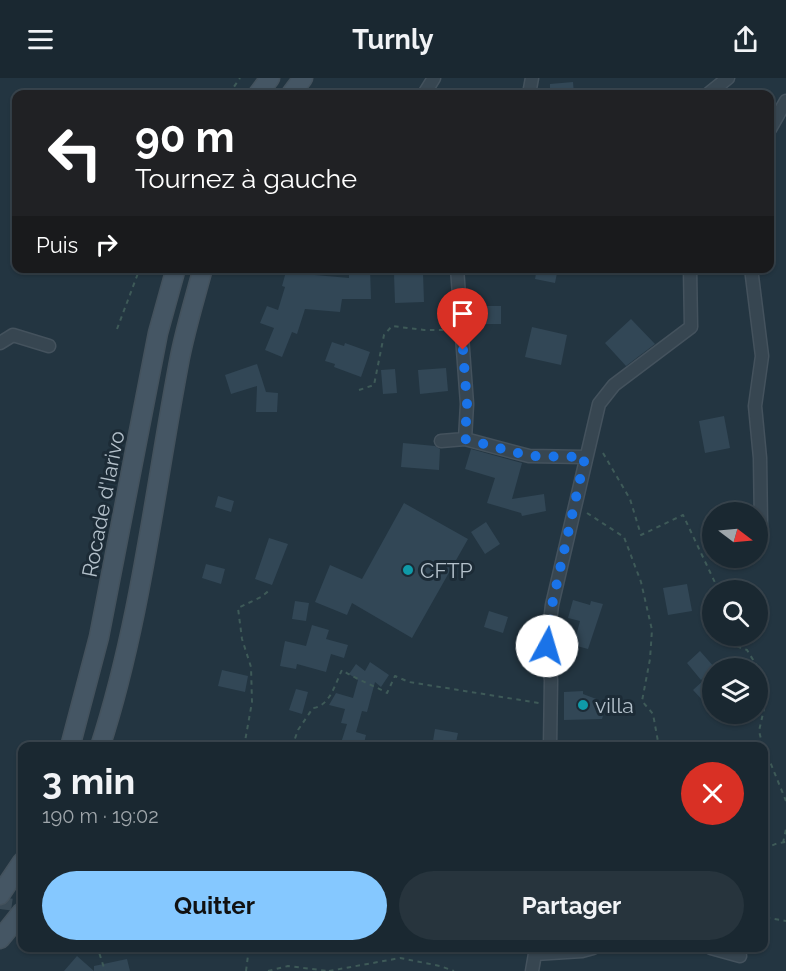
<!DOCTYPE html>
<html lang="fr">
<meta charset="utf-8">
<style>
:root{--surface:#1a2831;--page:#27343d;--text:#f1f3f6;--muted:#9fa6ab;--line:#38444d;--accent:#85c8ff}
body{margin:0;font-family:Raleway,sans-serif;background:var(--page);color:var(--text);height:100vh;display:flex;flex-direction:column;font-size:22px;white-space:nowrap}
*{box-sizing:border-box;margin:0}
p{font-size:20px;color:var(--muted)}
.icon{flex:none;width:33px;height:33px;fill:none;stroke:currentColor;stroke-width:2;stroke-linecap:round;stroke-linejoin:round}
.map{position:relative;flex:1;overflow:hidden}
.drawer{position:absolute;left:18px;top:664px;width:750px;height:210px;display:flex;flex-direction:column;background:var(--surface);border-radius:12px;box-shadow:0 2px 4px #0004,0 0 0 2px var(--line)}
.drawer>*{flex:none}
.banner{position:absolute;left:12px;top:12px;width:762px;height:183px;border-radius:12px;box-shadow:0 2px 4px #0004,0 0 0 2px var(--line);background:#202124;color:#fff;overflow:hidden}
.needle{width:39px;rotate:106deg}
.tools{position:absolute;left:702px;top:424px;display:grid;gap:12px}
.tools a{display:grid;place-items:center;width:66px;height:66px;border-radius:50%;background:var(--surface);box-shadow:0 2px 4px #0004,0 0 0 2px var(--line);font-size:30px}
.pin{position:absolute;display:grid;place-items:center;width:51px;height:51px;color:#fff;margin:-62px -26px;border-radius:50% 50% 50% 0;rotate:-45deg;box-shadow:0 0 6px #0007}
.pin .icon{rotate:45deg}
.me{position:absolute;width:66px;margin:-33px;rotate:6deg;stroke-linejoin:round;filter:drop-shadow(0 0 4px #0008)}
.turn{display:flex;align-items:center;gap:21px;height:126px;padding:0 24px;font-size:27px}
.turn .icon{width:78px;height:78px;stroke-width:2.5}
.turn b{display:block;font-size:42px;line-height:51px}
.then{display:flex;align-items:center;height:57px;padding:0 24px;background:#0003;gap:12px;font-size:22px}
.round{display:grid;place-items:center;flex:none;width:63px;height:63px;border-radius:32px;background:var(--page)}
.overview{display:flex;align-items:center;justify-content:space-between;height:102px;padding:0 24px}
h1{font-size:36px;font-weight:700;line-height:45px}
.action{display:flex;gap:12px;margin-top:auto;padding:12px 24px}
.action a{flex:1;height:69px;border-radius:36px;background:var(--accent);color:#111;font-size:24px;font-weight:700;line-height:69px;text-align:center}
.action a+a{background:var(--page);color:var(--text)}
header{display:flex;justify-content:space-between;align-items:center;height:78px;padding:0 24px;background:var(--surface);font-size:27px;font-weight:700}
.map>svg:first-child{display:block}
</style>
<header><svg class="icon" aria-label="menu" viewBox="0 0 24 24"><path d="M4 6h16M4 12h16M4 18h16"/></svg>Turnly<svg class="icon" aria-label="share" viewBox="0 0 24 24"><path d="M12 15V3M7 8l5-5 5 5M5 13v7h14v-7"/></svg></header>
<div class="map">
<svg width="786" height="893" viewBox="0 0 786 893">
<rect width="100%" height="100%" fill="#233541"/>
<path fill="#324756" d="M 573,4 L 574,16 L 550,16 L 550,6 Z
M 287,190 L 305,190 L 304,196 L 349,200 L 349,196 L 352,196 L 352,190 L 370,190 L 371,221 L 342,221 L 340,234 L 305,231 L 297,256 L 292,254 L 282,279 L 265,272 L 274,250 L 260,245 L 267,228 L 278,232 L 285,209 L 282,208 Z
M 537,190 L 558,190 L 555,205 L 535,201 Z
M 423,195 L 424,224 L 395,225 L 394,196 Z
M 478,228 L 501,228 L 501,246 L 478,246 Z
M 631,241 L 655,266 L 626,288 L 605,265 Z
M 532,249 L 567,257 L 561,287 L 525,279 Z
M 332,264 L 344,268 L 345,265 L 370,274 L 361,299 L 334,289 L 335,286 L 325,283 Z
M 257,286 L 266,314 L 278,315 L 277,334 L 256,334 L 257,308 L 231,316 L 225,297 Z
M 446,290 L 448,313 L 420,316 L 418,292 Z
M 395,291 L 397,315 L 383,316 L 381,292 Z
M 724,338 L 730,370 L 705,375 L 699,343 Z
M 403,365 L 435,368 L 440,371 L 439,392 L 401,389 Z
M 471,371 L 522,385 L 512,421 L 544,416 L 546,433 L 522,438 L 521,435 L 487,425 L 495,400 L 465,391 Z
M 218,418 L 234,423 L 231,434 L 215,429 Z
M 404,425 L 468,461 L 412,560 L 352,525 L 347,537 L 315,524 L 330,487 L 362,501 Z
M 486,444 L 500,466 L 485,476 L 471,454 Z
M 269,460 L 288,466 L 272,507 L 255,501 Z
M 206,486 L 225,491 L 221,506 L 202,500 Z
M 687,506 L 692,533 L 668,537 L 663,510 Z
M 573,522 L 590,527 L 591,523 L 603,526 L 588,571 L 577,568 L 579,563 L 575,562 L 580,543 L 568,540 Z
M 295,523 L 309,525 L 306,543 L 292,541 Z
M 489,533 L 508,539 L 503,555 L 484,549 Z
M 312,547 L 329,552 L 326,561 L 348,567 L 344,580 L 331,576 L 326,594 L 297,586 L 296,591 L 280,588 L 285,563 L 306,568 Z
M 700,573 L 715,590 L 701,602 L 687,585 Z
M 370,584 L 389,597 L 381,609 L 375,604 L 367,634 L 362,633 L 356,654 L 366,657 L 363,669 L 355,669 L 341,665 L 347,646 L 341,645 L 345,631 L 329,627 L 336,615 L 353,620 L 358,602 L 349,596 L 356,586 L 365,593 Z
M 222,592 L 248,598 L 245,614 L 218,608 Z
M 706,600 L 712,608 L 712,622 L 707,627 L 693,612 Z
M 296,611 L 308,614 L 302,636 L 289,632 Z
M 583,613 L 583,616 L 599,622 L 605,631 L 602,641 L 564,642 L 564,614 Z
M 435,651 L 458,655 L 455,669 L 432,669 Z
M 77,878 L 94,893 L 64,893 Z
M 127,881 L 130,893 L 94,893 L 94,888 Z"/>
<g fill="none" stroke-linecap="round" stroke-linejoin="round">
<path stroke="#394a56" stroke-width="12" stroke-dasharray="12 6" stroke-linecap="butt" d="M 0,825 L 22,828"/>
<defs>
<path id="street" d="M 424,16 L 434,0
M 529,16 L 532,0
M 708,16 L 728,0
M 770,51 L 786,23
M 457,190 L 467,326 L 465,361
M 751,190 L 762,278 L 755,328 L 760,380 L 761,448
M 0,265 L 13,257 L 49,268
M 441,363 L 465,361 L 529,378 L 585,379
M 550,669 L 551,602 L 547,568 L 552,527 L 599,326 L 614,307 L 691,249 L 690,190
M 711,870 L 740,878
M 535,876 L 582,873 L 593,870
M 532,893 L 536,870"/>
<path id="secondary" d="M 258,16 L 270,0
M 291,16 L 303,0
M 70,669 L 99,559 L 158,255 L 176,190
M 100,669 C 141,543 155,409 180,279 C 186,249 195,220 203,190
M 0,817 L 22,784
M 0,861 L 22,834"/>
</defs>
<use href="#street" stroke="#44525d" stroke-width="15"/>
<use href="#secondary" stroke="#44525d" stroke-width="21"/>
<path stroke="#3e5a58" stroke-width="2" stroke-dasharray="4.5 4.5" stroke-linecap="butt" d="M 229,16 L 240,0
M 117,251 L 140,190
M 359,312 L 374,307 L 384,257 L 392,248 L 424,252 L 448,252
M 603,375 L 630,421 L 641,457 L 683,437 L 719,513
M 587,435 L 624,459 L 641,504 L 652,552 L 650,581 L 642,623 L 653,636 L 659,669
M 724,558 L 727,565 L 747,572 L 762,596 L 764,631 L 759,653 L 763,669
M 244,669 L 252,624 L 251,589 L 242,561 L 238,530 L 261,519 L 271,511
M 292,669 L 298,652 L 313,630 C 330,628 335,606 342,592 C 357,602 371,606 387,615 L 395,598 L 409,604 L 539,625
M 764,669 L 786,723
M 783,765 L 786,751
M 764,771 L 778,765 L 786,764
M 764,811 L 768,840 L 786,843
M 94,870 L 98,871 L 105,893
M 246,893 L 249,870
M 268,893 L 288,888 L 328,893
M 329,893 L 400,880 L 440,888 L 454,893"/>
<use href="#street" stroke="#374651" stroke-width="12"/>
<use href="#secondary" stroke="#455664" stroke-width="18"/>
</g>
<g fill="none" stroke-linecap="round" stroke-linejoin="round">
<path stroke="#1a73e8" stroke-width="10" stroke-dasharray="0 18" d="M 463,272 L 467,326 L 465,361 L 529,378 L 585,379 L 552,527 L 547,568"/>
</g>
<g fill="#0f9aa8" stroke="#1c2b36" stroke-width="2">
<circle cx="408" cy="492" r="6"/>
<circle cx="583" cy="627" r="6"/>
</g>
<g text-anchor="middle" dominant-baseline="central" stroke-width="6" stroke-linejoin="round" paint-order="stroke">
<g font-size="21" fill="#b4c1cb" stroke="#1c2b36">
<text transform="translate(103 426) rotate(-79)">Rocade d'Iarivo</text>
</g>
<g font-size="21" fill="#b4c1cb" stroke="#1c2b36" text-anchor="start">
<text x="420" y="492">CFTP</text>
<text x="595" y="627">villa</text>
</g>
</g>
</svg>
<div class="tools">
<a><svg class="needle" viewBox="-14 -14 28 28"><path d="M0-13l5 13h-10z" fill="#e53935"/><path d="M0 13l5-13h-10z" fill="#9fa6ab"/></svg></a>
<a><svg class="icon" aria-label="search" viewBox="0 0 24 24"><circle cx="10" cy="10" r="6"/><path d="M15 15l6 6"/></svg></a>
<a><svg class="icon" aria-label="layers" viewBox="0 0 24 24"><path d="M12 4l9 5-9 5-9-5zM3 14l9 5 9-5"/></svg></a>
</div>
<div class="pin" style="left:463px;top:272px;background:#d93025"><svg class="icon" aria-label="arrive" viewBox="0 0 24 24"><path d="M6 21V4h12l-3 4 3 4H6"/></svg></div>
<svg class="me" style="left:547px;top:568px" viewBox="-20 -20 40 40"><circle r="19" fill="#fff"/><path d="M0-13L10 11 0 6-10 11z" fill="#1a73e8"/></svg>
<div class="banner">
<div class="turn"><svg class="icon" aria-label="left" viewBox="0 0 24 24"><path d="M17 20v-9H6M10 6l-5 5 5 5"/></svg><div><b>90 m</b>Tournez à gauche</div></div>
<div class="then">Puis<svg class="icon" aria-label="right" viewBox="0 0 24 24"><path d="M7 20v-9h11M14 6l5 5-5 5"/></svg></div>
</div>
<section class="drawer">
<div class="overview"><div><h1>3 min</h1><p>190 m · 19:02</p></div><a class="round" style="background:#d93025;color:#fff"><svg class="icon" aria-label="close" viewBox="0 0 24 24"><path d="M6 6l12 12M18 6L6 18"/></svg></a></div>
<div class="action"><a>Quitter</a><a>Partager</a></div>
</section>
</div>
